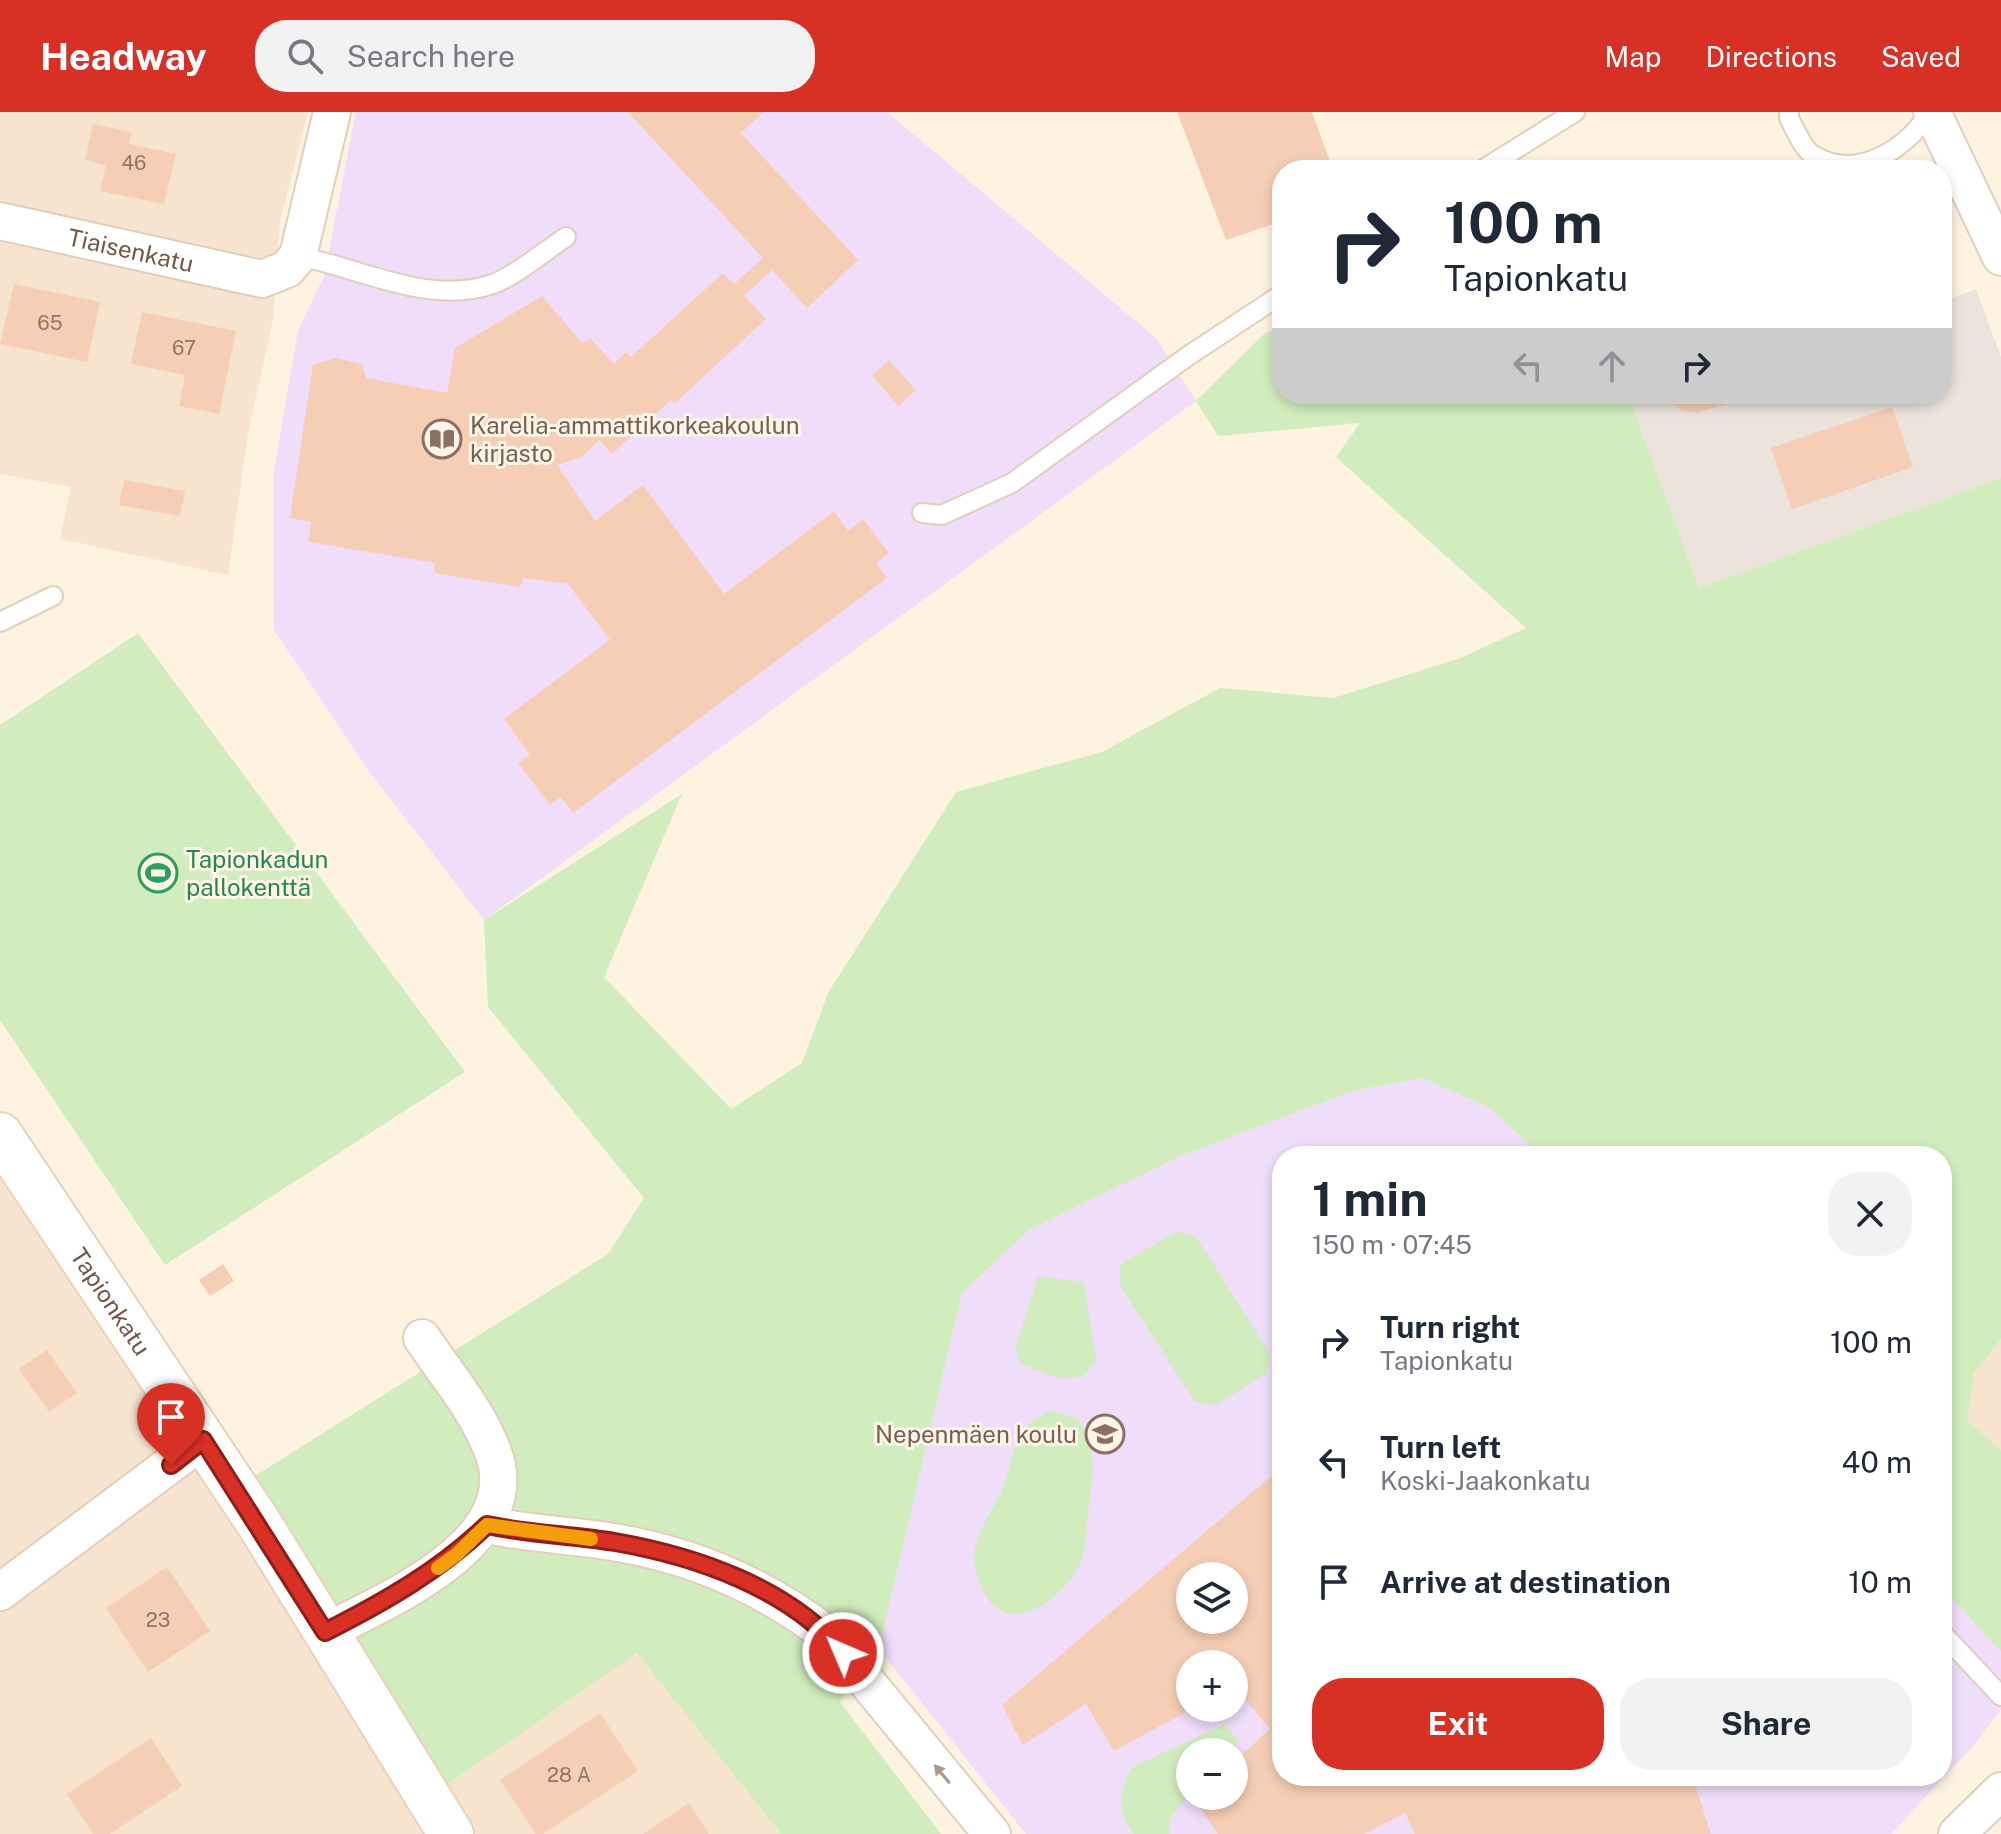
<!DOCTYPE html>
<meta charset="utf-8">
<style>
:root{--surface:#fff;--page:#f2f2f3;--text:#1f2937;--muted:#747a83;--accent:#d93025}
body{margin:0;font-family:"Public Sans",sans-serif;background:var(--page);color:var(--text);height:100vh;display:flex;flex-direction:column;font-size:30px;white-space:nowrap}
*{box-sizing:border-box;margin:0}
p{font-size:26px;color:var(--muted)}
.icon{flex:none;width:44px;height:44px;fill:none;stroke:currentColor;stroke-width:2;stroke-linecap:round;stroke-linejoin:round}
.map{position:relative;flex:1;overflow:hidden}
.side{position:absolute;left:1272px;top:1034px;width:680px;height:640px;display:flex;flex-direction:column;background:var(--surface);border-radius:32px;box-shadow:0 4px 12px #0003}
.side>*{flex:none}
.top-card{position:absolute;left:1272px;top:48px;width:680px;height:244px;border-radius:32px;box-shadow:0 4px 12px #0003;background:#fff;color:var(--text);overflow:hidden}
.fabs{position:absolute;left:1176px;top:1450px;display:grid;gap:16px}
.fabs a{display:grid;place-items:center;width:72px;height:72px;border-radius:50%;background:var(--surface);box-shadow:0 4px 12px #0003;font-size:40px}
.pin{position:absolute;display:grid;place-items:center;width:68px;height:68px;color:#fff;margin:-82px -34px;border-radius:50% 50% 50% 0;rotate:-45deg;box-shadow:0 0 8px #0007}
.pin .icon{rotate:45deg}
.me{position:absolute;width:88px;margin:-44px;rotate:315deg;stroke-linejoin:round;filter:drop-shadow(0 0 6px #0008)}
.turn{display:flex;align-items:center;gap:28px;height:168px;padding:0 40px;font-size:36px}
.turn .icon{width:104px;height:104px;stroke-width:2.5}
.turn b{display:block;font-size:56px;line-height:68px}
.lanes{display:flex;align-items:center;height:76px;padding:0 40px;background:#0003;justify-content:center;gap:40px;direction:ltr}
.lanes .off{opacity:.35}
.round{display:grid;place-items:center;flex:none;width:84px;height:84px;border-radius:32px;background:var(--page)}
.summary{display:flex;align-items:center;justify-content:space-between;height:136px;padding:0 40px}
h1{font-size:48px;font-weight:700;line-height:60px}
.action{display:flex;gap:16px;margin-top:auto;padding:16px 40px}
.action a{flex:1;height:92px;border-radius:32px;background:var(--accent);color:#fff;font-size:32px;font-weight:700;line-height:92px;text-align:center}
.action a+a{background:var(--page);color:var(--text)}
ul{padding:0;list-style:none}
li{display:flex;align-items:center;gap:24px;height:120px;padding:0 40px}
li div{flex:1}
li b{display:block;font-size:30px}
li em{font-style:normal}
header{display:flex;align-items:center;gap:48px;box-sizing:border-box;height:112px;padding:0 40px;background:var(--accent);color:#fff}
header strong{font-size:38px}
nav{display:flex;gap:44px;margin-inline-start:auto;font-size:28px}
.search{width:560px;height:72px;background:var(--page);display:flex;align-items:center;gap:20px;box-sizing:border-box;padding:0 28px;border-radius:32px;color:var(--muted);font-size:30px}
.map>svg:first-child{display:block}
</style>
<header>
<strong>Headway</strong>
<div class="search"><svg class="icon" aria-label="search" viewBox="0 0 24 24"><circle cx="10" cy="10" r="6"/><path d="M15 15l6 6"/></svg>Search here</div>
<nav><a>Map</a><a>Directions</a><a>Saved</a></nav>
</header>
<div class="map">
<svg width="2001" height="1722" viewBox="0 0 2001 1722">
<rect width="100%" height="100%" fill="#fef2e0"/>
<path fill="#f7e4ce" d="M 0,0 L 308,0 L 280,109 L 273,208 L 248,321 L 228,463 L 60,427 L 71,375 L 0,362 Z
M 0,1041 L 438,1679 L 637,1541 L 781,1722 L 0,1722 Z
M 2001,1227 L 2001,1338 L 1967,1308 L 1974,1260 Z"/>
<path fill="#ece4dc" d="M 1976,177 L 2001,245 L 2001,366 L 1699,476 L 1628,282 L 1942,282 L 1942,190 Z"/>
<path fill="#efddfa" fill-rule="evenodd" d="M 356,0 L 887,0 L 1156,226 L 1196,289 L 484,808 L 368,658 L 274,518 L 273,365 L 298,219 L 324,164 Z
M 1422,966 L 1490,996 L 1541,1044 L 1282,1044 L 1282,1664 L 1942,1664 L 1942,1475 L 2001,1540 L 2001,1597 L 1976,1631 L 1891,1722 L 1026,1722 L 879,1537 L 962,1181 L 1029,1118 L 1181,1044 L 1353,979 ZM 1190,1464 L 1234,1464 L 1234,1508 L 1190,1508 ZM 1190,1552 L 1234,1552 L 1234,1596 L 1190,1596 ZM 1190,1640 L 1234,1640 L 1234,1684 L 1190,1684 Z"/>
<path fill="#d1edbd" d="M 1282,214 L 1282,282 L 1628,282 L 1699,476 L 2001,366 L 2001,1227 L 1974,1261 L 1967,1308 L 2001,1338 L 2001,1540 L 1942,1475 L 1942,1044 L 1541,1044 L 1490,996 L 1422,966 L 1353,979 L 1181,1044 L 1029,1118 L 962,1181 L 879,1537 L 840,1590 L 941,1722 L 781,1722 L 637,1541 L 438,1679 L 242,1372 L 608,1142 L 644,1086 L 488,895 L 484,808 L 682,682 L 604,865 L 731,997 L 802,951 L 828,881 L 956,680 L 1102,640 L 1220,576 L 1333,586 L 1458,547 L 1526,516 L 1336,345 L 1360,311 L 1218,324 L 1196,289 L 1264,222 Z
M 138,521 L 465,960 L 165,1153 L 0,908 L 0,613 Z
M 1176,1120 L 1195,1123 L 1270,1242 L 1267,1261 L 1216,1293 L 1195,1290 L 1119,1172 L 1121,1152 Z
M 1038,1164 L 1084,1170 L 1096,1248 L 1083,1265 L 1056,1266 L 1022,1252 L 1015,1237 Z
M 1052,1299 L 1077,1306 C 1097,1337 1094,1358 1089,1394 C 1086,1411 1087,1439 1079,1454 C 1057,1493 1003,1530 980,1472 C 976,1462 973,1447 975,1436 C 978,1419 991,1401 998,1386 C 1019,1347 1004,1317 1052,1299 Z
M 1225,1612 L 1239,1630 L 1229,1640 L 1190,1640 L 1190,1680 L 1170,1707 L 1169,1722 L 1134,1722 C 1116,1701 1120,1680 1131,1656 Z"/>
<path fill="#f6ceb5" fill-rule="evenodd" d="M 628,0 L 764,0 L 741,21 L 858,148 L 807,196 L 772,158 L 744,184 L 766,207 L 674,292 L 671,288 L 612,342 L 599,328 L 580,346 L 557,353 L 595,409 L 643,373 L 724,482 L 834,399 L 848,419 L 863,407 L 889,441 L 876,451 L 887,466 L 573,701 L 561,685 L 550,693 L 518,651 L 530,643 L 504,607 L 610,528 L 568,472 L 523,466 L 520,475 L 434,461 L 435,451 L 309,430 L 311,410 L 290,406 L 313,253 L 336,246 L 362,252 L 366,266 L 447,281 L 455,236 L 542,184 L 582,231 L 591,227 L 614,252 L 626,240 L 631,245 L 723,161 L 734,172 L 763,146 Z
M 1177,0 L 1312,0 L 1333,58 L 1282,58 L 1282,109 L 1226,128 Z
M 93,12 L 132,20 L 129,32 L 176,42 L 164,92 L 100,79 L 106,53 L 85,48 Z
M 14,172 L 100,190 L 87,250 L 0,232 Z
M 142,200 L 236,219 L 219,302 L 179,294 L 185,263 L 131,252 Z
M 889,248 L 916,278 L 899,294 L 872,264 Z
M 1661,282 L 1738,282 L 1727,292 L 1697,301 L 1681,298 Z
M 1892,295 L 1913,355 L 1792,397 L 1771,336 Z
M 124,368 L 185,379 L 180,404 L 119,393 Z
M 223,1152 L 234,1169 L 210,1184 L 199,1168 Z
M 47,1238 L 77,1281 L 49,1300 L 19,1257 Z
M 1282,1355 L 1282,1664 L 1704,1664 L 1695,1672 L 1711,1722 L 1415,1722 L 1405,1701 L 1364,1722 L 1218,1722 L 1194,1687 L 1198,1684 L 1234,1684 L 1234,1650 L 1270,1617 L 1234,1574 L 1234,1552 L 1190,1552 L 1190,1598 L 1114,1639 L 1086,1592 L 1023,1633 L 1002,1593 ZM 1190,1464 L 1234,1464 L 1234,1508 L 1190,1508 Z
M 167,1455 L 210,1519 L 148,1560 L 106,1496 Z
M 600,1601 L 638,1659 L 543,1722 L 536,1722 L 500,1668 Z
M 151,1626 L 182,1674 L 110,1722 L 93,1722 L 67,1682 Z
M 689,1691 L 709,1722 L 643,1722 Z"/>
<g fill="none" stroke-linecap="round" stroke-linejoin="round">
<defs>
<path id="lane" d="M 1789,0 L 1789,6 C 1795,17 1803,37 1813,43 C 1857,70 1906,37 1930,0
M 1482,58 L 1575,0
M 298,144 C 361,156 428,194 493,172 C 515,164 546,138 566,125
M 922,401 L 942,403 L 1012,371 L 1188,244 L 1282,182
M 0,510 L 53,484
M 1942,1521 L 2001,1584"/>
<g id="street">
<path d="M 1932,0 L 2001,145"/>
<path id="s1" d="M 0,109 L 262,167 L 287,157 L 298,144 L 332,0"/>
<path d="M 487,1413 C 528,1422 571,1423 613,1430 C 693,1443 766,1475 829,1524 L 992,1722"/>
<path d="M 0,1480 L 203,1328"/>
<path d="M 325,1520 C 388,1488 527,1430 493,1340 C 478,1299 446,1262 422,1226"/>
<path d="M 1957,1722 L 2001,1679"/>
</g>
<g id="secondary">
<path id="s2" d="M 0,1023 L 260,1413 L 451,1722"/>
</g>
</defs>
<use href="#lane" stroke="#e3cebb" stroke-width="22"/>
<use href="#street" stroke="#e3cebb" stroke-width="40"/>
<use href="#secondary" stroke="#ebd1ba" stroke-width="48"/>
<use href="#lane" stroke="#fff" stroke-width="18"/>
<use href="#street" stroke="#fff" stroke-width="36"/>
<use href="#secondary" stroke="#fff" stroke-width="44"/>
</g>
<defs><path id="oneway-solid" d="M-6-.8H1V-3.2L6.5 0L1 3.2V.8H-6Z" transform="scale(2)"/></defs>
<use fill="#ad9a8f" href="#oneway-solid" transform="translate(942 1662) rotate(-130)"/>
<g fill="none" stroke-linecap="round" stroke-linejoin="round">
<defs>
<path id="route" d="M 171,1353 L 203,1328 L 325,1520 C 384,1490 439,1459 487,1413 C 529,1422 572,1423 615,1430 C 695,1444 790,1476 843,1541"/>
</defs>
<use href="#route" stroke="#8d1f18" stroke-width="20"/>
<use href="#route" stroke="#d93025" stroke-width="14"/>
<path stroke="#f59e0b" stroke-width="14" d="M 438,1456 L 456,1443 L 487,1413 L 591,1427"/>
</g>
<defs>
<symbol id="library-ring" viewBox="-11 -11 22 22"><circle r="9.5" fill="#fff6e8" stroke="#8d6e63" stroke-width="1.5"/><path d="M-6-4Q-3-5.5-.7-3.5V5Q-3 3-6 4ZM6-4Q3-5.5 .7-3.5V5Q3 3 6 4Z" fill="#8d6e63"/></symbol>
<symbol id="stadium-ring" viewBox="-11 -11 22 22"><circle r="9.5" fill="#fff6e8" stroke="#2e9e5b" stroke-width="1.5"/><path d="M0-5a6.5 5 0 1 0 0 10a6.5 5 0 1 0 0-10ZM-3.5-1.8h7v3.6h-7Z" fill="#2e9e5b"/></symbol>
<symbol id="school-ring" viewBox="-11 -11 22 22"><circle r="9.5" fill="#fff6e8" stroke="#8d6e63" stroke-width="1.5"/><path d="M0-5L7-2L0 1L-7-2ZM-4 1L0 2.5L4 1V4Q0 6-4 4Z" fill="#8d6e63"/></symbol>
</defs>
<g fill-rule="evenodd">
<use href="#library-ring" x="420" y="305" width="44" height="44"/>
<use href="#stadium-ring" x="136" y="739" width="44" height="44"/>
<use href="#school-ring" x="1083" y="1300" width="44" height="44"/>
</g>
<g text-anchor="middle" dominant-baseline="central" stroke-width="6" stroke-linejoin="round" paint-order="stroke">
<g font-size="20" fill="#977461">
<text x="134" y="51">46</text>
<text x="50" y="211">65</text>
<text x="184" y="236">67</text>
<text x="158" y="1508">23</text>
<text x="569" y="1663">28 A</text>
</g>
<g font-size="24" fill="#775645" stroke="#fff6e8">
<text stroke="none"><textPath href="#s1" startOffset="134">Tiaisenkatu</textPath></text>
<text stroke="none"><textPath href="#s2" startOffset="200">Tapionkatu</textPath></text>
</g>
<g font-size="24" fill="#785e54" stroke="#fff6e8" text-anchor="start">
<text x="470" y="313">Karelia-ammattikorkeakoulun<tspan x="470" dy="28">kirjasto</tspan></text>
<text x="1077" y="1322" text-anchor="end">Nepenmäen koulu</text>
</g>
<g font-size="24" fill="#27864d" stroke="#fff6e8" text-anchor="start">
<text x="186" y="747">Tapionkadun<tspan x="186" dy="28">pallokenttä</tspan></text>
</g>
</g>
</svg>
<div class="fabs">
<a><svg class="icon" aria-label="layers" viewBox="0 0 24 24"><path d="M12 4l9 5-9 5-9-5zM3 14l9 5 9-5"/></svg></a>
<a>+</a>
<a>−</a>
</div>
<div class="pin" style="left:171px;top:1353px;background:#d93025"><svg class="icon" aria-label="arrive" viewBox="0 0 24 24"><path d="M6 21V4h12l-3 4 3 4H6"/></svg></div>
<svg class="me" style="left:843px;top:1541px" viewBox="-20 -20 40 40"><circle r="17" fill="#d93025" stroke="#fff" stroke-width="3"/><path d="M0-11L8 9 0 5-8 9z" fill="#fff"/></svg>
<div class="top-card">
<div class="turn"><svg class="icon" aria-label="right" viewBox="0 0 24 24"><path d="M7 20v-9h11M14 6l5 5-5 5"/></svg><div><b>100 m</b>Tapionkatu</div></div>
<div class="lanes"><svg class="icon off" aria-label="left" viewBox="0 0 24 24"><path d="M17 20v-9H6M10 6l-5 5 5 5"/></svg><svg class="icon off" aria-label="ahead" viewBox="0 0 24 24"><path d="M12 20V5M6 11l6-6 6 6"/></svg><svg class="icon" aria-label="right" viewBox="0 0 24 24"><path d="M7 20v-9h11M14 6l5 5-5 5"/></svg></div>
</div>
<section class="side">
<div class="summary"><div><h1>1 min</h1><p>150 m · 07:45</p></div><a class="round"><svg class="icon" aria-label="close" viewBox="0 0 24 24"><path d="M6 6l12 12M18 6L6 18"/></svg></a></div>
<ul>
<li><svg class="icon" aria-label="right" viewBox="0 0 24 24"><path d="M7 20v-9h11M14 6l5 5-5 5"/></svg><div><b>Turn right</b><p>Tapionkatu</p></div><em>100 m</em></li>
<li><svg class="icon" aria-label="left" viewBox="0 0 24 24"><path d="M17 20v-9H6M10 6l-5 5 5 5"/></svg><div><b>Turn left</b><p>Koski-Jaakonkatu</p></div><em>40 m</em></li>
<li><svg class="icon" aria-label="arrive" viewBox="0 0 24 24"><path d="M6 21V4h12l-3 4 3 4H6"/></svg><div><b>Arrive at destination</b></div><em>10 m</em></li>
</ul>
<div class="action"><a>Exit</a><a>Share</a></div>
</section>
</div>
